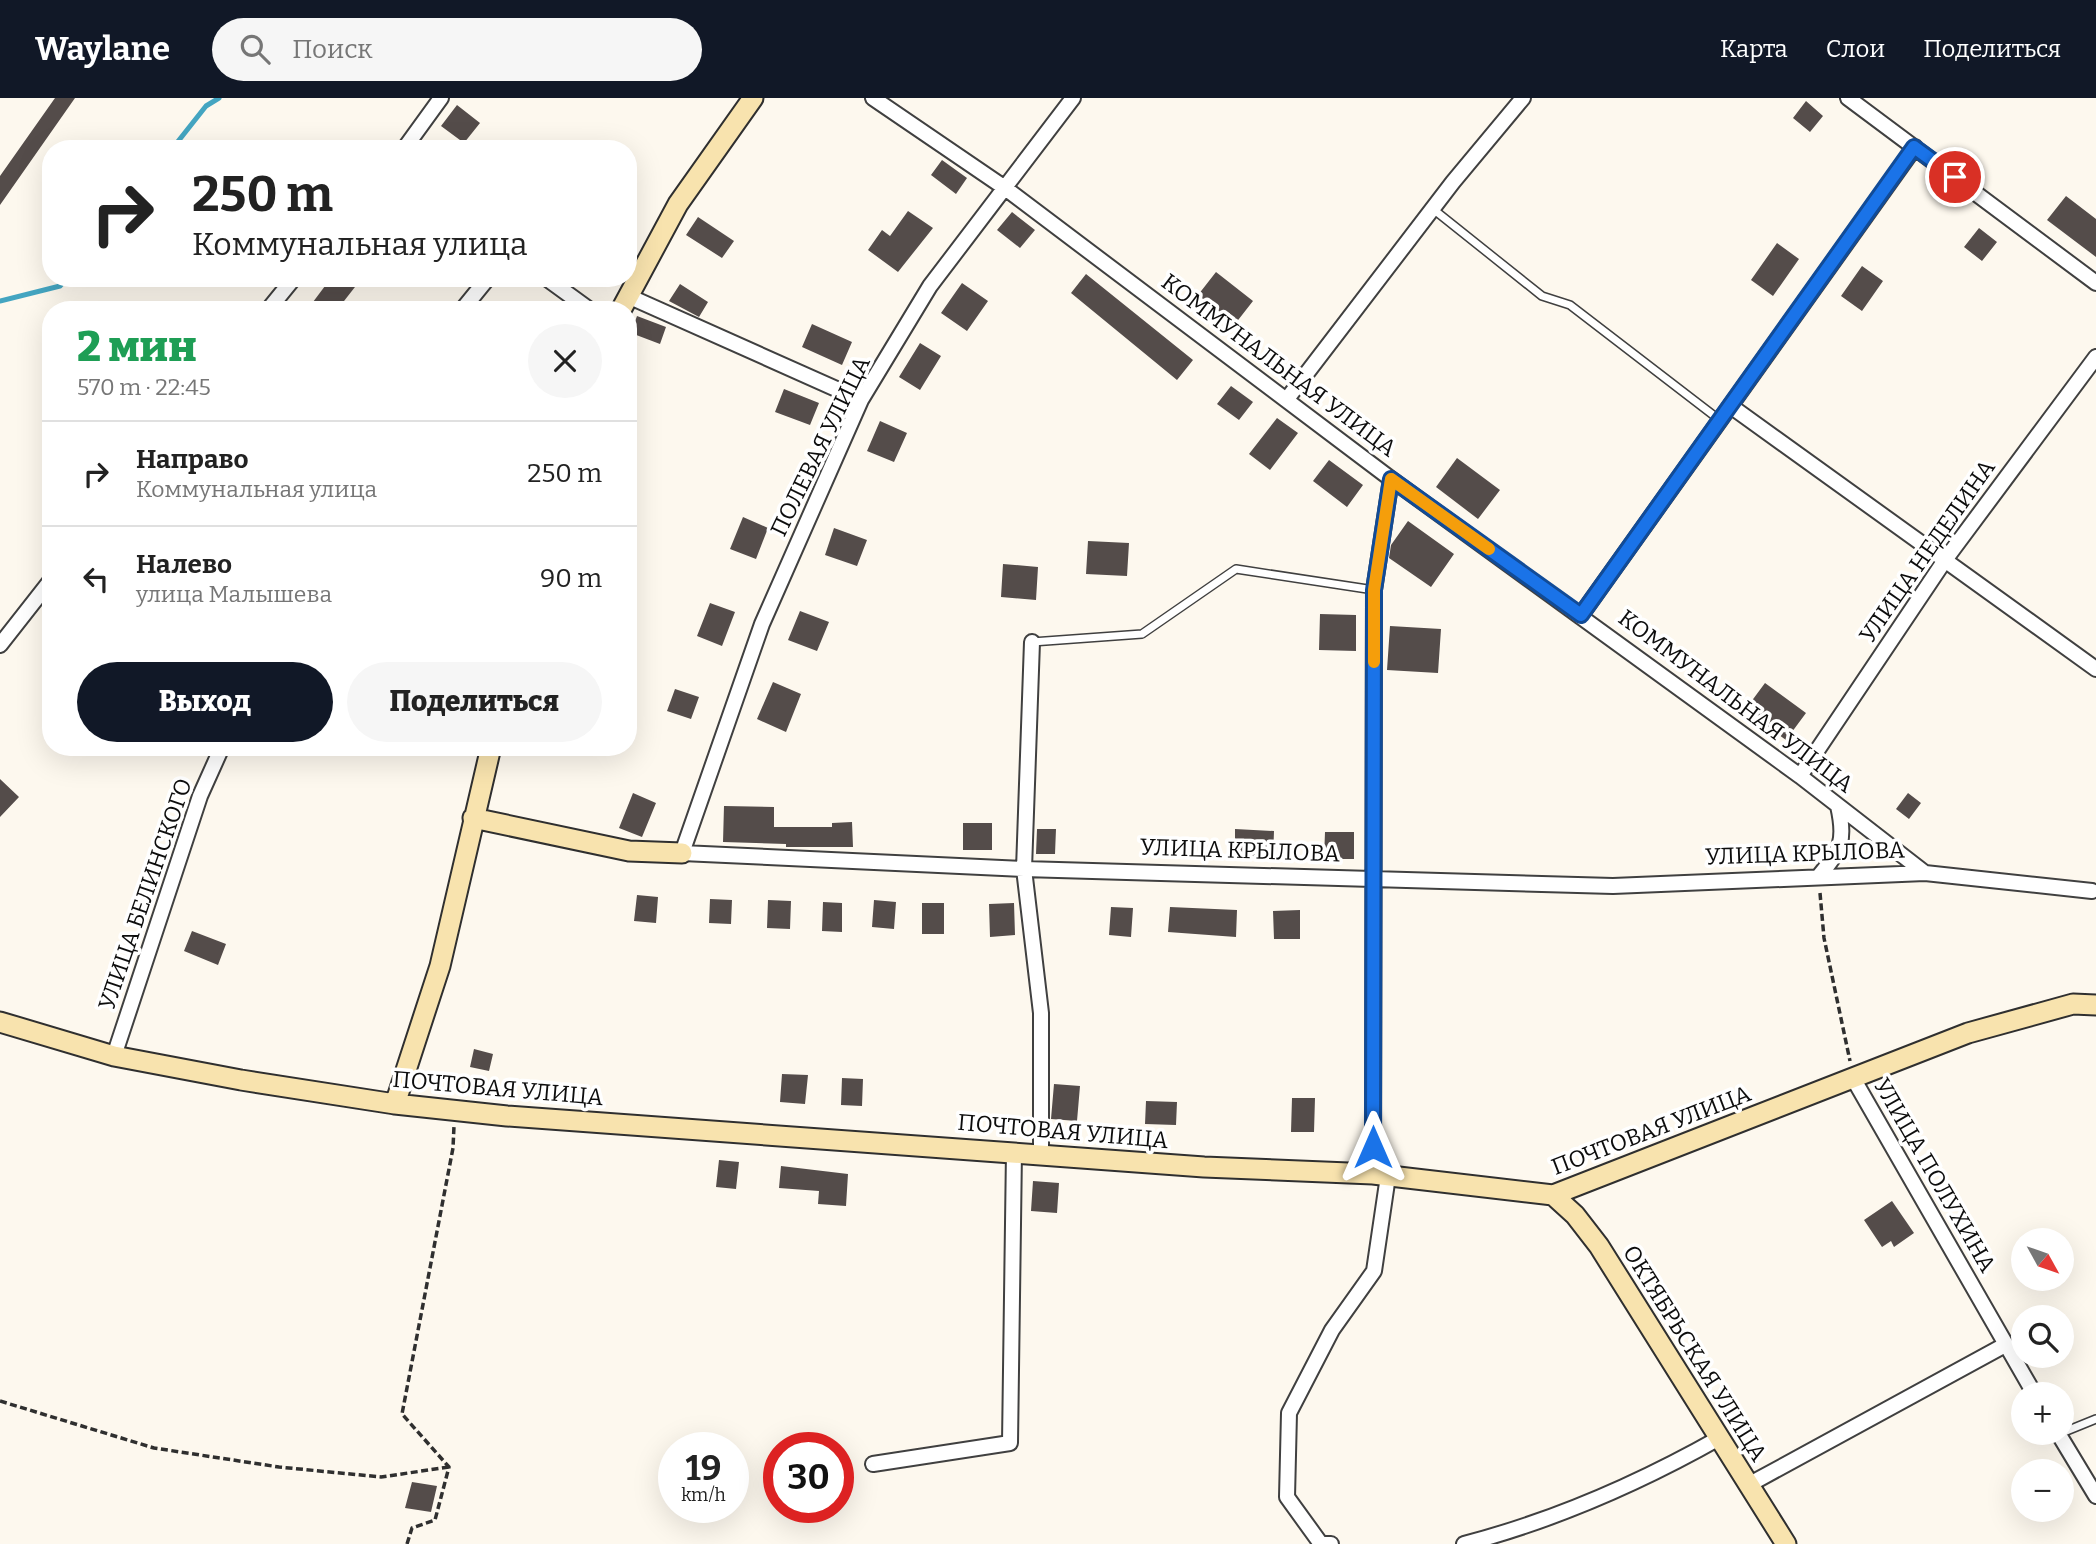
<!DOCTYPE html>
<html lang="ru">
<meta charset="utf-8">
<style>
:root{--surface:#fff;--page:#f6f6f6;--text:#222;--muted:#767676;--line:#e0e0e0;--accent:#111827}
body{margin:0;font-family:Bitter,serif;background:var(--page);color:var(--text);height:100vh;display:flex;flex-direction:column;font-size:26px;white-space:nowrap}
*{box-sizing:border-box;margin:0}
p{font-size:23px;color:var(--muted)}
.icon{flex:none;width:38px;height:38px;fill:none;stroke:currentColor;stroke-width:2;stroke-linecap:round;stroke-linejoin:round}
.map{position:relative;flex:1;overflow:hidden}
.drawer{position:absolute;left:42px;top:203px;width:595px;height:455px;display:flex;flex-direction:column;background:var(--surface);border-radius:28px;box-shadow:0 7px 28px #0002}
.drawer>*{flex:none}
.top-card{position:absolute;left:42px;top:42px;width:595px;height:147px;border-radius:28px;box-shadow:0 7px 28px #0002;background:#fff;color:var(--text);overflow:hidden}
.needle{width:46px;rotate:130deg}
.buttons{position:absolute;left:2011px;top:1130px;display:grid;gap:14px}
.buttons a{display:grid;place-items:center;width:63px;height:63px;border-radius:50%;background:var(--surface);box-shadow:0 7px 28px #0002;font-size:35px}
.speed{position:absolute;left:658px;top:1334px;display:flex;gap:14px;font-size:35px;font-weight:700;text-align:center}
.speed>*{display:grid;place-content:center;width:91px;height:91px;border-radius:50%;background:var(--surface);box-shadow:0 7px 28px #0002;line-height:1}
.speed small{font-size:18px;font-weight:400}
.speed .limit{border:10px solid #d22;background:#fff;color:#111}
.pin{position:absolute;display:grid;place-items:center;width:60px;height:60px;color:#fff;margin:-30px;border:4px solid #fff;border-radius:50%;box-shadow:0 2px 7px #0007}
.me{position:absolute;width:77px;margin:-38px;rotate:0deg;stroke-linejoin:round;filter:drop-shadow(0 0 5px #0008)}
.turn{display:flex;align-items:center;gap:24px;height:147px;padding:0 35px;font-size:32px}
.turn .icon{width:91px;height:91px;stroke-width:2.5}
.turn b{display:block;font-size:49px;line-height:60px}
.round{display:grid;place-items:center;flex:none;width:74px;height:74px;border-radius:37px;background:var(--page)}
.overview{display:flex;align-items:center;justify-content:space-between;height:119px;padding:0 35px}
h1{font-size:42px;font-weight:800;line-height:52px;color:#1e9e55}
.button{display:flex;gap:14px;margin-top:auto;padding:14px 35px}
.button a{flex:1;height:80px;border-radius:42px;background:var(--accent);color:#fff;font-size:28px;font-weight:800;line-height:80px;text-align:center}
.button a+a{background:var(--page);color:var(--text)}
ul{padding:0;list-style:none}
li{display:flex;align-items:center;gap:21px;height:105px;padding:0 35px;border-top:2px solid var(--line)}
li div{flex:1}
li b{display:block;font-size:26px}
li em{font-style:normal}
header{display:flex;align-items:center;gap:42px;box-sizing:border-box;height:98px;padding:0 35px;background:var(--accent);color:#fff}
header strong{font-size:33px}
nav{display:flex;gap:38px;margin-inline-start:auto;font-size:24px}
.search{width:490px;height:63px;background:var(--page);display:flex;align-items:center;gap:18px;box-sizing:border-box;padding:0 24px;border-radius:38px;color:var(--muted);font-size:26px}
.map>svg:first-child{display:block}
</style>
<header>
<strong>Waylane</strong>
<div class="search"><svg class="icon" aria-label="search" viewBox="0 0 24 24"><circle cx="10" cy="10" r="6"/><path d="M15 15l6 6"/></svg>Поиск</div>
<nav><a>Карта</a><a>Слои</a><a>Поделиться</a></nav>
</header>
<div class="map">
<svg width="2096" height="1446" viewBox="0 0 2096 1446">
<rect width="100%" height="100%" fill="#fdf8ee"/>
<g fill="none" stroke-linecap="round" stroke-linejoin="round">
<path stroke="#44a5c1" stroke-width="5" d="M 172,51 L 206,8 L 219,0
M 0,203 L 60,188 L 67,180"/>
</g>
<path fill="#544c4a" d="M 55,0 L 75,0 L 0,107 L 0,78 Z
M 1806,3 L 1823,18 L 1810,34 L 1793,20 Z
M 457,7 L 480,25 L 464,45 L 441,28 Z
M 942,62 L 967,80 L 956,96 L 931,77 Z
M 2066,98 L 2096,121 L 2096,159 L 2047,122 Z
M 908,113 L 933,130 L 898,174 L 868,152 L 882,132 L 890,138 Z
M 1012,114 L 1035,132 L 1020,150 L 997,132 Z
M 698,119 L 734,143 L 722,160 L 686,137 Z
M 1979,130 L 1997,144 L 1982,163 L 1964,149 Z
M 1777,145 L 1799,161 L 1773,198 L 1751,182 Z
M 1862,168 L 1883,183 L 1862,213 L 1841,198 Z
M 1216,174 L 1253,203 L 1235,226 L 1198,197 Z
M 1086,176 L 1193,262 L 1177,282 L 1071,195 Z
M 331,180 L 362,180 L 337,212 L 307,212 Z
M 962,185 L 988,203 L 967,233 L 941,215 Z
M 680,186 L 708,204 L 699,219 L 669,203 Z
M 637,218 L 666,229 L 660,246 L 631,235 Z
M 812,226 L 852,244 L 842,267 L 802,249 Z
M 920,245 L 941,258 L 920,292 L 899,279 Z
M 1231,288 L 1253,304 L 1239,322 L 1217,306 Z
M 784,291 L 819,305 L 810,327 L 775,314 Z
M 1277,320 L 1298,335 L 1270,372 L 1249,356 Z
M 880,323 L 907,335 L 894,364 L 867,353 Z
M 1457,360 L 1500,392 L 1478,421 L 1436,389 Z
M 1329,362 L 1363,387 L 1347,409 L 1313,383 Z
M 743,419 L 768,430 L 756,461 L 730,451 Z
M 1408,423 L 1454,456 L 1431,489 L 1389,460 L 1391,447 Z
M 834,430 L 867,442 L 857,468 L 825,457 Z
M 1088,443 L 1129,445 L 1127,478 L 1086,476 Z
M 1003,466 L 1038,469 L 1036,502 L 1001,499 Z
M 710,505 L 735,514 L 722,548 L 697,538 Z
M 800,513 L 829,524 L 817,553 L 788,542 Z
M 1320,516 L 1356,517 L 1356,553 L 1319,552 Z
M 1390,528 L 1441,531 L 1438,575 L 1387,572 Z
M 773,584 L 801,596 L 786,634 L 757,621 Z
M 1765,585 L 1806,615 L 1786,642 L 1745,612 Z
M 675,591 L 699,599 L 691,621 L 667,613 Z
M 0,681 L 19,699 L 0,719 Z
M 633,695 L 656,705 L 642,739 L 619,730 Z
M 1908,695 L 1921,705 L 1909,721 L 1896,711 Z
M 724,708 L 774,709 L 774,729 L 832,729 L 832,725 L 852,724 L 853,749 L 786,749 L 786,746 L 723,744 Z
M 963,725 L 992,725 L 992,752 L 963,752 Z
M 1037,731 L 1056,731 L 1055,756 L 1036,756 Z
M 1235,731 L 1274,733 L 1273,761 L 1235,760 Z
M 1325,734 L 1354,734 L 1354,761 L 1324,761 Z
M 637,797 L 658,799 L 656,825 L 634,823 Z
M 710,801 L 732,802 L 731,826 L 709,825 Z
M 768,802 L 791,803 L 790,831 L 767,830 Z
M 874,802 L 896,804 L 894,831 L 872,829 Z
M 823,804 L 842,805 L 842,834 L 822,833 Z
M 922,805 L 944,805 L 944,836 L 922,836 Z
M 1014,805 L 1015,837 L 990,839 L 989,806 Z
M 1111,809 L 1133,810 L 1131,839 L 1109,837 Z
M 1170,809 L 1237,812 L 1236,839 L 1168,834 Z
M 1300,812 L 1300,841 L 1274,841 L 1273,813 Z
M 192,833 L 226,846 L 218,867 L 184,853 Z
M 474,951 L 493,956 L 489,973 L 470,969 Z
M 782,976 L 808,977 L 805,1006 L 780,1004 Z
M 842,980 L 863,981 L 862,1008 L 841,1007 Z
M 1054,986 L 1080,988 L 1077,1023 L 1051,1021 Z
M 1292,1000 L 1315,1000 L 1314,1034 L 1291,1034 Z
M 1146,1003 L 1177,1004 L 1176,1027 L 1145,1026 Z
M 719,1062 L 739,1064 L 736,1091 L 716,1089 Z
M 781,1068 L 848,1076 L 846,1108 L 818,1106 L 819,1093 L 779,1090 Z
M 1033,1083 L 1059,1085 L 1057,1115 L 1031,1113 Z
M 1892,1103 L 1914,1135 L 1894,1149 L 1891,1143 L 1882,1149 L 1864,1122 Z
M 412,1384 L 437,1388 L 431,1414 L 405,1410 Z"/>
<g fill="none" stroke-linecap="round" stroke-linejoin="round">
<defs>
<path id="lane" d="M 1433,111 L 1542,198 L 1570,207 L 1721,323
M 1032,544 L 1142,536 L 1236,471 L 1374,492
M 2059,1336 L 2096,1321"/>
<path id="street" d="M 873,0 L 1005,90 L 1391,381 L 1800,678 L 1925,775
M 1073,0 L 930,188 L 861,302 L 762,526 L 682,755 L 1024,771 L 1613,788 L 1925,775 L 2092,793
M 1848,0 L 2096,185
M 404,51 L 441,0
M 546,180 L 590,212
M 628,198 L 861,302
M 268,212 L 294,180
M 462,212 L 488,180
M 1287,301 L 1453,84 L 1523,0
M 1732,309 L 2096,571
M 1581,517 L 1915,49
M 1032,544 L 1024,771 L 1041,915 L 1041,1056
M 0,547 L 51,482
M 1800,678 L 1945,462 L 2096,259
M 1818,779 C 1841,752 1846,743 1838,708
M 114,958 L 200,698 L 222,649
M 1853,980 L 2035,1297
M 1373,1076 L 1374,492 L 1391,381
M 2058,1335 L 2096,1398
M 873,1366 L 1010,1345 L 1014,1053
M 1750,1386 L 2005,1247
M 1331,1446 L 1321,1446 L 1287,1399 L 1289,1315 L 1332,1232 L 1374,1173 L 1388,1078
M 1464,1446 C 1556,1422 1638,1386 1721,1339"/>
<path id="secondary" d="M 621,212 L 678,106 L 753,0
M 473,720 L 629,753 L 682,755
M 0,924 L 114,958 L 241,982 L 395,1006 L 507,1018 L 1204,1069 L 1373,1076 L 1553,1097 L 1968,935 L 2073,906 L 2096,907
M 395,1006 L 440,868 L 491,649
M 1553,1097 L 1575,1117 L 1599,1148 L 1786,1446"/>
</defs>
<use href="#lane" stroke="#404040" stroke-width="10"/>
<use href="#street" stroke="#404040" stroke-width="18"/>
<use href="#secondary" stroke="#2f2f2f" stroke-width="23"/>
<path stroke="#2f2f2f" stroke-width="3.5" stroke-dasharray="7 3.5" stroke-linecap="butt" d="M 1820,795 L 1824,840 L 1850,963
M 0,1303 L 154,1350 L 279,1369 L 381,1379 L 449,1369
M 407,1446 L 412,1430 L 435,1422 L 449,1369 L 402,1316 L 453,1050 L 454,1028"/>
<use href="#lane" stroke="#fff" stroke-width="7"/>
<use href="#street" stroke="#fff" stroke-width="14"/>
<use href="#secondary" stroke="#f8e3ae" stroke-width="19"/>
</g>
<g fill="none" stroke-linecap="round" stroke-linejoin="round">
<defs>
<path id="route" d="M 1373,1049 L 1374,492 L 1391,381 L 1581,517 L 1914,49 L 1955,79"/>
</defs>
<use href="#route" stroke="#114b97" stroke-width="18"/>
<use href="#route" stroke="#1a73e8" stroke-width="12"/>
<path stroke="#f59e0b" stroke-width="12" d="M 1374,564 L 1374,492 L 1391,381 L 1489,451"/>
</g>
<g text-anchor="middle" dominant-baseline="central" stroke-width="7" stroke-linejoin="round" paint-order="stroke">
<g font-size="23" fill="#0d0d0d" stroke="#fff">
<text transform="translate(1279 267) rotate(37)">КОММУНАЛЬНАЯ УЛИЦА</text>
<text transform="translate(820 348) rotate(-64)">ПОЛЕВАЯ УЛИЦА</text>
<text transform="translate(1927 453) rotate(-55)">УЛИЦА НЕДЕЛИНА</text>
<text transform="translate(1736 603) rotate(37)">КОММУНАЛЬНАЯ УЛИЦА</text>
<text transform="translate(1240 752) rotate(2)">УЛИЦА КРЫЛОВА</text>
<text transform="translate(1805 755) rotate(-2)">УЛИЦА КРЫЛОВА</text>
<text transform="translate(145 796) rotate(-71)">УЛИЦА БЕЛИНСКОГО</text>
<text transform="translate(498 990) rotate(5)">ПОЧТОВАЯ УЛИЦА</text>
<text transform="translate(1651 1032) rotate(-21)">ПОЧТОВАЯ УЛИЦА</text>
<text transform="translate(1063 1033) rotate(5)">ПОЧТОВАЯ УЛИЦА</text>
<text transform="translate(1935 1077) rotate(60)">УЛИЦА ПОЛУХИНА</text>
<text transform="translate(1695 1255) rotate(58)">ОКТЯБРЬСКАЯ УЛИЦА</text>
</g>
</g>
</svg>
<div class="buttons">
<a><svg class="needle" viewBox="-14 -14 28 28"><path d="M0-13l5 13h-10z" fill="#e53935"/><path d="M0 13l5-13h-10z" fill="#767676"/></svg></a>
<a><svg class="icon" aria-label="search" viewBox="0 0 24 24"><circle cx="10" cy="10" r="6"/><path d="M15 15l6 6"/></svg></a>
<a>+</a>
<a>−</a>
</div>
<div class="speed"><div>19<small>km/h</small></div><div class="limit">30</div></div>
<div class="pin" style="left:1955px;top:79px;background:#d93025"><svg class="icon" aria-label="arrive" viewBox="0 0 24 24"><path d="M6 21V4h12l-3 4 3 4H6"/></svg></div>
<svg class="me" style="left:1373px;top:1049px" viewBox="-20 -20 40 40"><path d="M0-17L14 15 0 8-14 15z" fill="#1a73e8" stroke="#fff" stroke-width="4"/></svg>
<div class="top-card">
<div class="turn"><svg class="icon" aria-label="right" viewBox="0 0 24 24"><path d="M7 20v-9h11M14 6l5 5-5 5"/></svg><div><b>250 m</b>Коммунальная улица</div></div>
</div>
<section class="drawer">
<div class="overview"><div><h1>2 мин</h1><p>570 m · 22:45</p></div><a class="round"><svg class="icon" aria-label="close" viewBox="0 0 24 24"><path d="M6 6l12 12M18 6L6 18"/></svg></a></div>
<ul>
<li><svg class="icon" aria-label="right" viewBox="0 0 24 24"><path d="M7 20v-9h11M14 6l5 5-5 5"/></svg><div><b>Направо</b><p>Коммунальная улица</p></div><em>250 m</em></li>
<li><svg class="icon" aria-label="left" viewBox="0 0 24 24"><path d="M17 20v-9H6M10 6l-5 5 5 5"/></svg><div><b>Налево</b><p>улица Малышева</p></div><em>90 m</em></li>
</ul>
<div class="button"><a>Выход</a><a>Поделиться</a></div>
</section>
</div>
